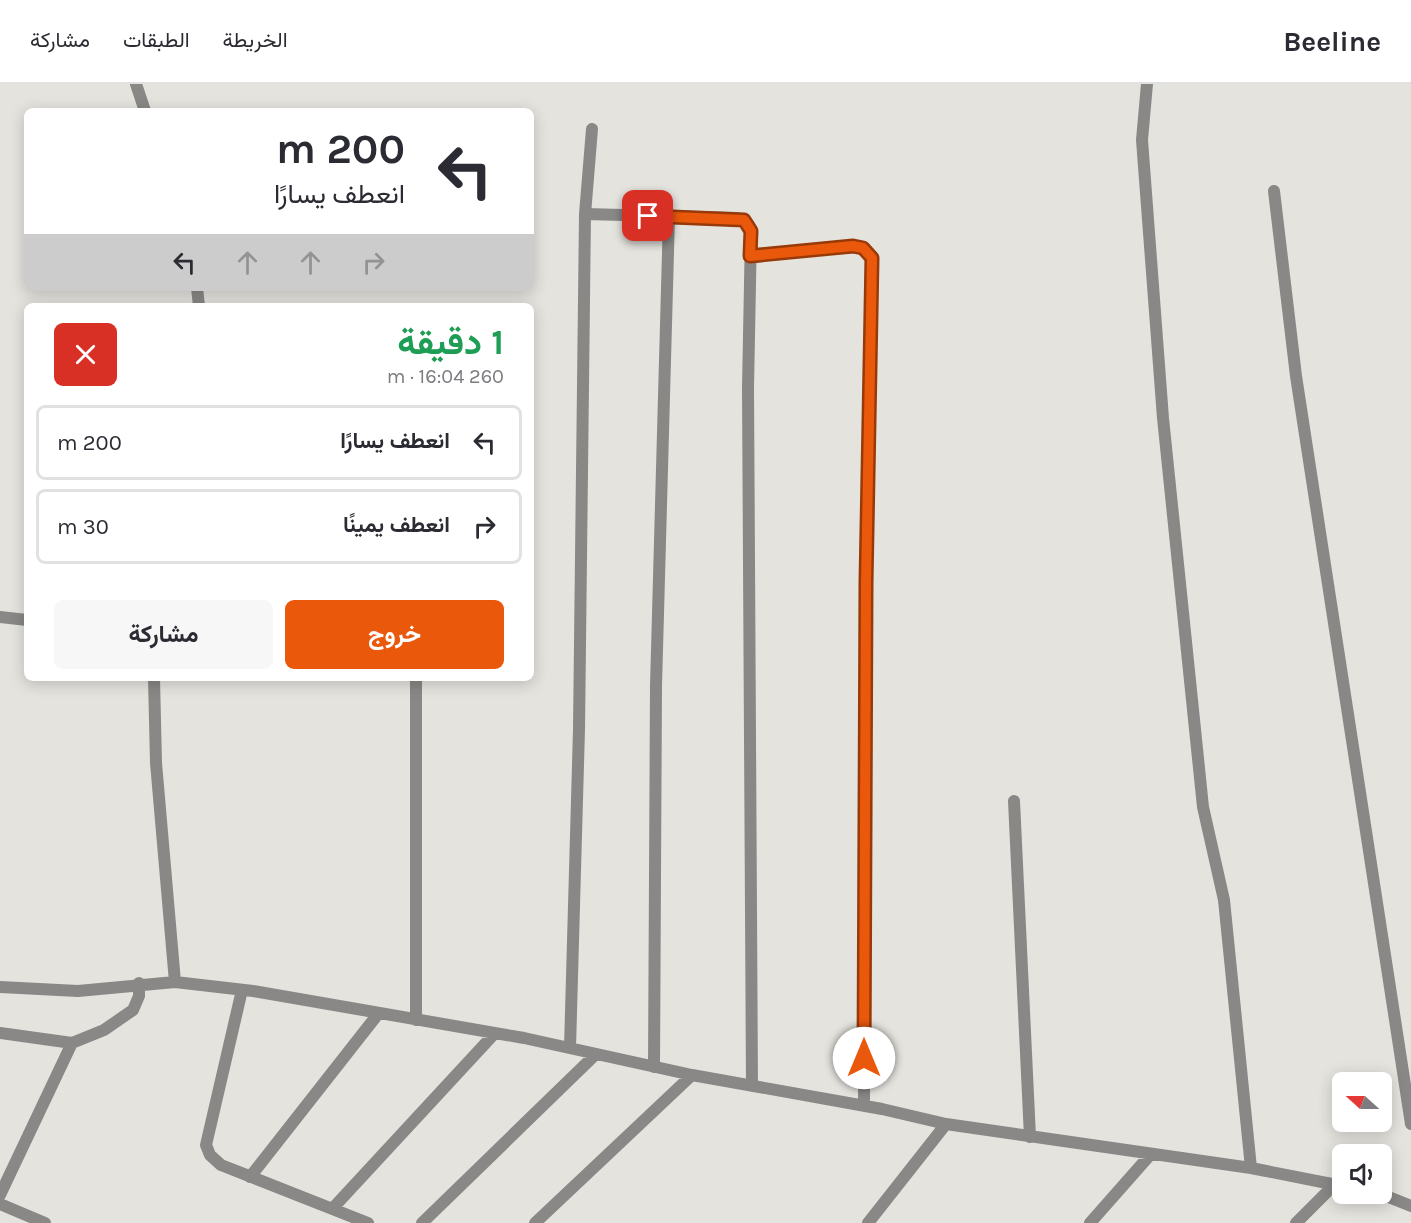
<!DOCTYPE html>
<html lang="ar">
<meta charset="utf-8">
<style>
:root{--surface:#fff;--page:#f7f7f7;--text:#2b2b33;--muted:#7c7c81;--line:#e1e1e2;--accent:#ea580c}
body{margin:0;font-family:Karla,Vazirmatn,sans-serif;background:var(--page);color:var(--text);direction:rtl;height:100vh;display:flex;flex-direction:column;font-size:22px;white-space:nowrap}
*{box-sizing:border-box;margin:0}
p{font-size:20px;color:var(--muted)}
.icon{flex:none;width:33px;height:33px;fill:none;stroke:currentColor;stroke-width:2;stroke-linecap:round;stroke-linejoin:round}
.map{position:relative;flex:1;overflow:hidden;direction:ltr}
.panel{position:absolute;left:24px;top:219px;width:510px;height:378px;display:flex;flex-direction:column;background:var(--surface);border-radius:9px;box-shadow:0 3px 15px #0003;direction:rtl}
.panel>*{flex:none}
.hud{position:absolute;left:24px;top:24px;width:510px;height:183px;border-radius:9px;box-shadow:0 3px 15px #0003;direction:rtl;background:#fff;color:var(--text);overflow:hidden}
.needle{width:39px;rotate:291deg}
.controls{position:absolute;left:1332px;top:988px;display:grid;gap:12px}
.controls a{display:grid;place-items:center;width:60px;height:60px;border-radius:9px;background:var(--surface);box-shadow:0 3px 15px #0003;font-size:30px}
.pin{position:absolute;display:grid;place-items:center;width:51px;height:51px;color:#fff;margin:-26px;border-radius:12px;box-shadow:0 3px 9px #0006}
.me{position:absolute;width:66px;margin:-33px;rotate:0deg;stroke-linejoin:round;filter:drop-shadow(0 0 4px #0008)}
.turn{display:flex;align-items:center;gap:21px;height:126px;padding:0 30px;font-size:27px}
.turn .icon{width:78px;height:78px;stroke-width:2.5}
.turn b{display:block;font-size:42px;line-height:51px}
.lanes{display:flex;align-items:center;height:57px;padding:0 30px;background:#0003;justify-content:center;gap:30px;direction:ltr}
.lanes .off{opacity:.35}
.round{display:grid;place-items:center;flex:none;width:63px;height:63px;border-radius:9px;background:var(--page)}
.overview{display:flex;align-items:center;justify-content:space-between;height:102px;padding:0 30px}
h1{font-size:36px;font-weight:700;line-height:45px;color:#1e9e55}
.primary-button{display:flex;gap:12px;margin-top:auto;padding:12px 30px}
.primary-button a{flex:1;height:69px;border-radius:9px;background:var(--accent);color:#fff;font-size:24px;font-weight:700;line-height:69px;text-align:center}
.primary-button a+a{background:var(--page);color:var(--text)}
ul{padding:0;list-style:none}
li{display:flex;align-items:center;gap:18px;height:75px;margin:0 12px 9px;padding:0 18px;border:3px solid var(--line);border-radius:9px}
li div{flex:1}
li b{display:block;font-size:22px}
li em{font-style:normal}
header{display:flex;align-items:center;gap:36px;box-sizing:border-box;height:84px;padding:0 30px;background:var(--surface);border-bottom:2px solid var(--line)}
header strong{font-size:28px}
nav{display:flex;gap:33px;margin-inline-start:auto;font-size:21px}
.map>svg:first-child{display:block}
</style>
<header>
<strong>Beeline</strong>
<nav><a>الخريطة</a><a>الطبقات</a><a>مشاركة</a></nav>
</header>
<div class="map">
<svg width="1411" height="1139" viewBox="0 0 1411 1139">
<rect width="100%" height="100%" fill="#e5e3de"/>
<g fill="none" stroke-linecap="round" stroke-linejoin="round">
<path stroke="#898886" stroke-width="12" d="M 136,0 L 145,27
M 1147,0 L 1142,56 L 1163,334 L 1203,723 L 1224,816 L 1251,1084
M 1274,107 L 1296,292 L 1411,1040
M 585,130 L 737,134 L 749,141 L 751,147 L 748,304 L 752,1002
M 750,173 L 853,162 L 863,164 L 871,174 L 866,499 L 864,1022
M 197,204 L 199,222
M 0,533 L 27,536
M 154,594 L 156,679 L 175,898
M 416,594 L 416,936
M 1014,717 L 1030,1053
M 0,903 L 78,907 L 175,898 L 253,907 L 524,954 L 692,991 L 882,1025 L 946,1040 L 1251,1084 L 1342,1102
M 242,906 L 206,1061 L 210,1071 L 221,1081 L 368,1139
M 0,949 L 72,959 L 104,946 L 133,926 L 139,912 L 139,899
M 570,964 L 579,645 L 585,130 L 592,45
M 654,983 L 656,602 L 669,132
M 250,1093 L 378,930
M 1381,1110 L 1411,1122
M 0,1111 L 72,959
M 0,1120 L 45,1139
M 333,1124 L 495,949
M 422,1139 L 596,970
M 535,1139 L 692,991
M 868,1139 L 946,1040
M 1090,1139 L 1150,1071
M 1296,1139 L 1335,1100"/>
</g>
<g fill="none" stroke-linecap="round" stroke-linejoin="round">
<defs>
<path id="route" d="M 648,132 L 744,136 L 751,147 L 750,172 L 853,162 L 863,164 L 872,174 L 866,499 L 864,974"/>
</defs>
<use href="#route" stroke="#983908" stroke-width="15"/>
<use href="#route" stroke="#ea580c" stroke-width="10"/>
</g>
</svg>
<div class="controls">
<a><svg class="needle" viewBox="-14 -14 28 28"><path d="M0-13l5 13h-10z" fill="#e53935"/><path d="M0 13l5-13h-10z" fill="#7c7c81"/></svg></a>
<a><svg class="icon" aria-label="sound" viewBox="0 0 24 24"><path d="M4 9h4l5-4v14l-5-4H4zM17 9q2 3 0 6"/></svg></a>
</div>
<div class="pin" style="left:648px;top:132px;background:#d93025"><svg class="icon" aria-label="arrive" viewBox="0 0 24 24"><path d="M6 21V4h12l-3 4 3 4H6"/></svg></div>
<svg class="me" style="left:864px;top:974px" viewBox="-20 -20 40 40"><circle r="19" fill="#fff"/><path d="M0-13L10 11 0 6-10 11z" fill="#ea580c"/></svg>
<div class="hud">
<div class="turn"><svg class="icon" aria-label="left" viewBox="0 0 24 24"><path d="M17 20v-9H6M10 6l-5 5 5 5"/></svg><div><b>200 m</b>انعطف يسارًا</div></div>
<div class="lanes"><svg class="icon" aria-label="left" viewBox="0 0 24 24"><path d="M17 20v-9H6M10 6l-5 5 5 5"/></svg><svg class="icon off" aria-label="ahead" viewBox="0 0 24 24"><path d="M12 20V5M6 11l6-6 6 6"/></svg><svg class="icon off" aria-label="ahead" viewBox="0 0 24 24"><path d="M12 20V5M6 11l6-6 6 6"/></svg><svg class="icon off" aria-label="right" viewBox="0 0 24 24"><path d="M7 20v-9h11M14 6l5 5-5 5"/></svg></div>
</div>
<section class="panel">
<div class="overview"><div><h1>1 دقيقة</h1><p>260 m · 16:04</p></div><a class="round" style="background:#d93025;color:#fff"><svg class="icon" aria-label="close" viewBox="0 0 24 24"><path d="M6 6l12 12M18 6L6 18"/></svg></a></div>
<ul>
<li><svg class="icon" aria-label="left" viewBox="0 0 24 24"><path d="M17 20v-9H6M10 6l-5 5 5 5"/></svg><div><b>انعطف يسارًا</b></div><em>200 m</em></li>
<li><svg class="icon" aria-label="right" viewBox="0 0 24 24"><path d="M7 20v-9h11M14 6l5 5-5 5"/></svg><div><b>انعطف يمينًا</b></div><em>30 m</em></li>
</ul>
<div class="primary-button"><a>خروج</a><a>مشاركة</a></div>
</section>
</div>
